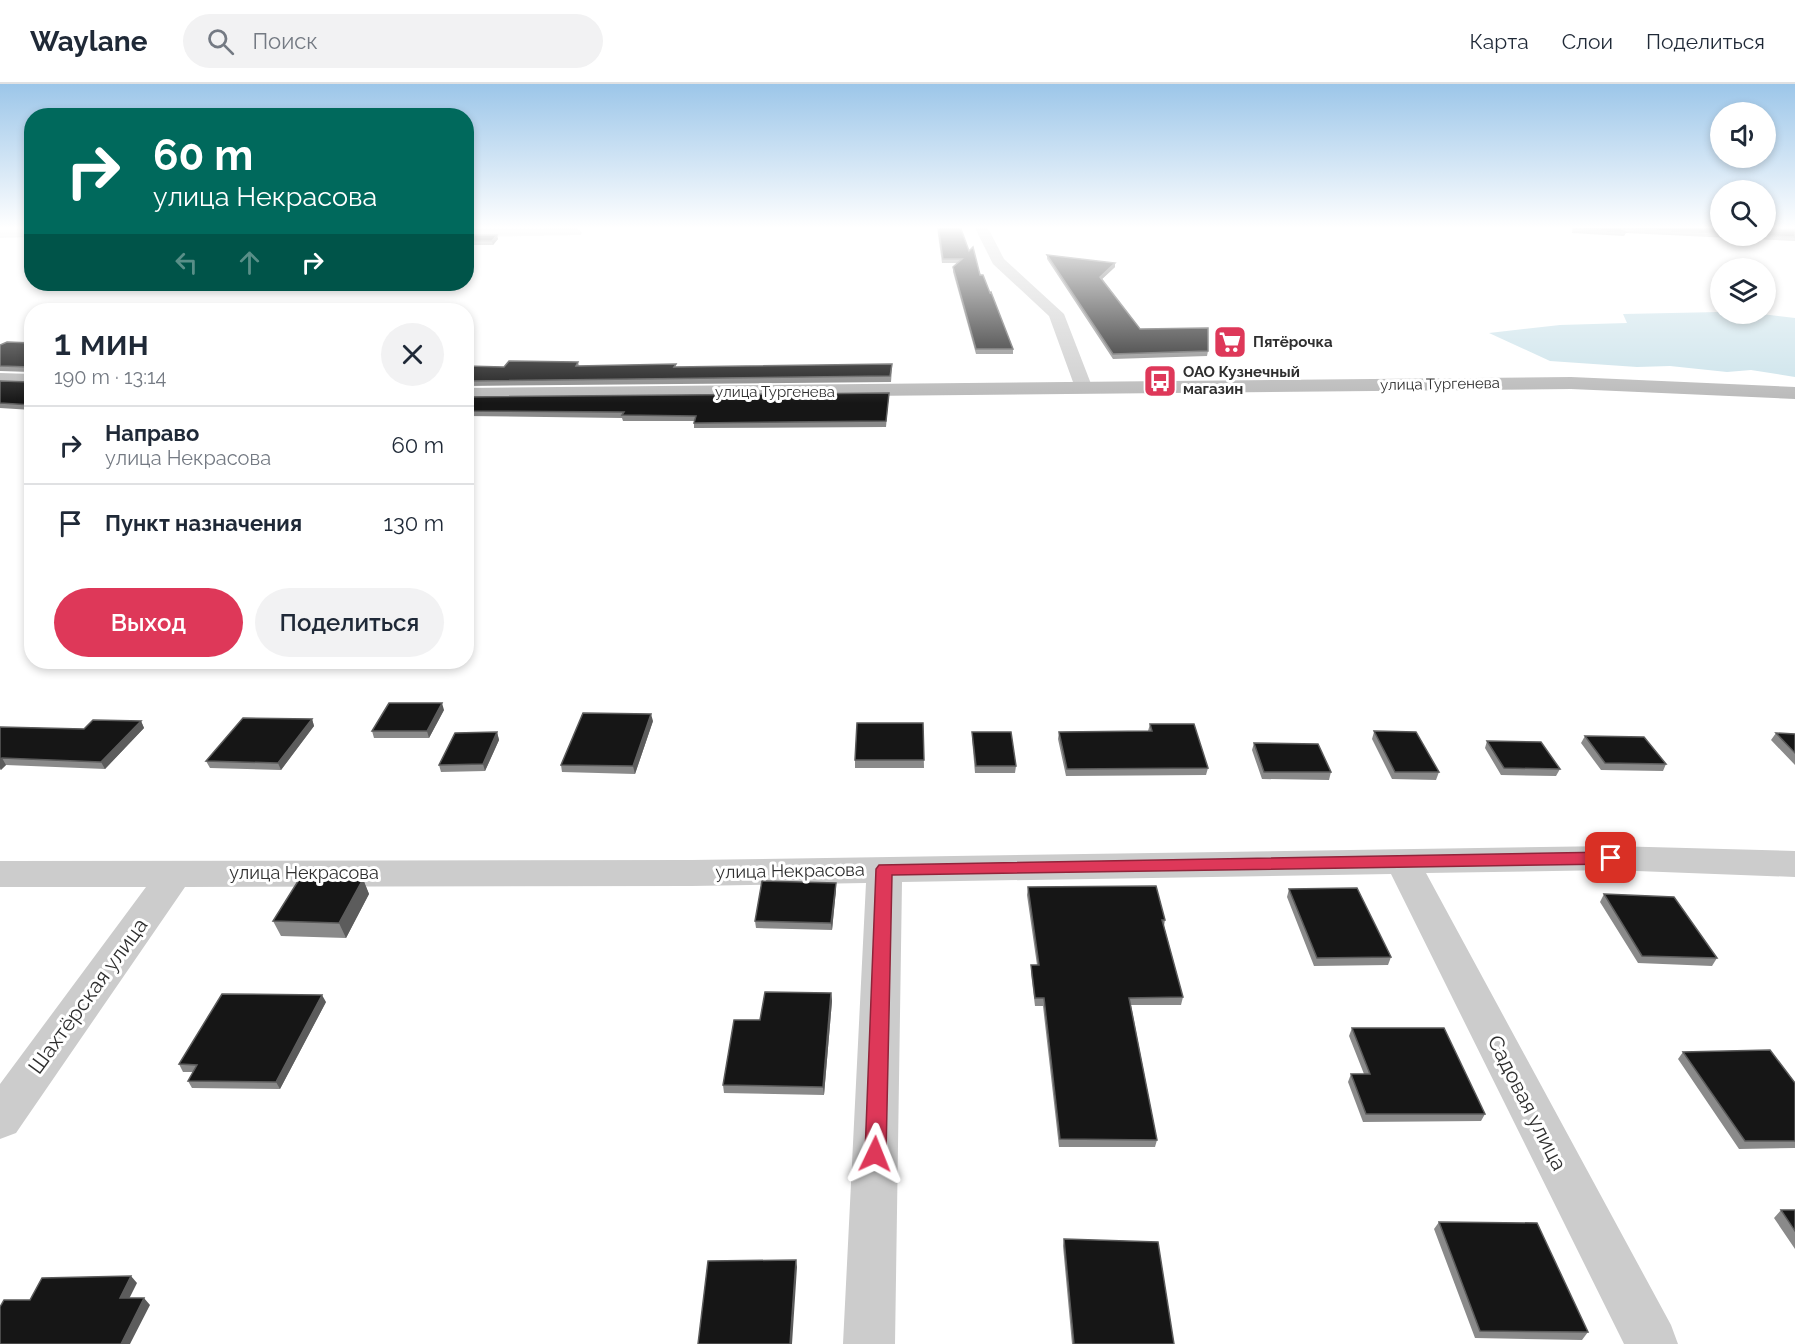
<!DOCTYPE html>
<html lang="ru">
<head>
<meta charset="utf-8">
<style>
	:root { --surface:#fff; --page:#f2f2f3; --text:#1f2937; --muted:#747a83; --line:#e0e1e3; --accent:#de3859 }
	body { margin:0; font-family:Raleway,sans-serif; background:var(--page); color:var(--text); height:100vh; display:flex; flex-direction:column; font-size:22px; white-space:nowrap }
	* { box-sizing:border-box; margin:0 }
	p { font-size:20px; color:var(--muted) }
	.icon { flex:none; width:33px; height:33px; fill:none; stroke:currentColor; stroke-width:2; stroke-linecap:round; stroke-linejoin:round }
	.map { position:relative; flex:1; overflow:hidden }
	.sheet { position:absolute; left:24px; top:219px; width:450px; height:366px; display:flex; flex-direction:column; background:var(--surface); border-radius:24px; box-shadow:0 3px 9px #0003 }
	.sheet>* { flex:none }
	.top-card { position:absolute; left:24px; top:24px; width:450px; height:183px; border-radius:24px; box-shadow:0 3px 9px #0003; background:#00695c; color:#fff; overflow:hidden }
	.fabs { position:absolute; left:1710px; top:18px; display:grid; gap:12px }
	.fabs a { display:grid; place-items:center; width:66px; height:66px; border-radius:50%; background:var(--surface); box-shadow:0 3px 9px #0003; font-size:30px }
	.pin { position:absolute; display:grid; place-items:center; width:51px; height:51px; color:#fff; margin:-26px; border-radius:12px; box-shadow:0 3px 9px #0006 }
	.me { position:absolute; width:66px; margin:-33px; rotate:2deg; stroke-linejoin:round; filter:drop-shadow(0 0 4px #0008) }
	.turn { display:flex; align-items:center; gap:21px; height:126px; padding:0 30px; font-size:27px }
	.turn .icon { width:78px; height:78px; stroke-width:2.5 }
	.turn b { display:block; font-size:42px; line-height:51px }
	.lanes { display:flex; align-items:center; height:57px; padding:0 30px; background:#0003; justify-content:center; gap:30px; direction:ltr }
	.lanes .off { opacity:.35 }
	.round { display:grid; place-items:center; flex:none; width:63px; height:63px; border-radius:32px; background:var(--page) }
	.summary { display:flex; align-items:center; justify-content:space-between; height:102px; padding:0 30px }
	h1 { font-size:36px; font-weight:600; line-height:45px }
	.button { display:flex; gap:12px; margin-top:auto; padding:12px 30px }
	.button a { flex:1; height:69px; border-radius:36px; background:var(--accent); color:#fff; font-size:24px; font-weight:600; line-height:69px; text-align:center }
	.button a+a { background:var(--page); color:var(--text) }
	ul { padding:0; list-style:none }
	li { display:flex; align-items:center; gap:18px; height:78px; padding:0 30px; border-top:2px solid var(--line) }
	li div { flex:1 }
	li b { display:block; font-size:22px }
	li em { font-style:normal }
	header { display:flex; align-items:center; gap:36px; box-sizing:border-box; height:84px; padding:0 30px; background:var(--surface); border-bottom:2px solid var(--line) }
	header strong { font-size:28px }
	nav { display:flex; gap:33px; margin-inline-start:auto; font-size:21px }
	.search { width:420px; height:54px; background:var(--page); display:flex; align-items:center; gap:15px; box-sizing:border-box; padding:0 21px; border-radius:33px; color:var(--muted); font-size:22px }
	.map>svg:first-child { display:block }
</style>
</head>
<body>
<header>
<strong>Waylane</strong>
<div class="search"><svg class="icon" aria-label="search" viewBox="0 0 24 24"><circle cx="10" cy="10" r="6"/><path d="M15 15l6 6"/></svg>Поиск</div>
<nav><a>Карта</a><a>Слои</a><a>Поделиться</a></nav>
</header>
<div class="map">
<svg width="1795" height="1260" viewBox="0 0 1795 1260">
	<rect width="100%" height="100%" fill="#fff"/>
	<path fill="#cae2ea" d="M1720 228 1762 230 1795 234V293L1751 286 1727 288 1670 282 1637 283 1550 277 1489 249 1560 241 1627 239 1623 230Z"/>
	<g fill="none" stroke-linecap="round" stroke-linejoin="round">
		<path fill="#ccc" fill-rule="evenodd" d="M974 142H987L1004 175 1064 230 1093 305 1091 309H1077L1049 232 993 180Z
			M1766 142H1795V148L1766 147Z
			M576 144 582 148 581 151 466 153V145Z
			M32 145V153L0 154V146Z
			M1611 762 1795 767V793L1611 786 1426 789 1671 1241 1678 1260H1624L1391 790 902 798 895 1260H843L866 799 692 802 185 803 16 1049 0 1055V1000L146 803H0V777L692 776Z"/>
		<path fill="#b9b9b9" fill-rule="evenodd" d="M0 289 32 290V302L0 301Z
			M1571 293 1795 303V315L1571 305 466 316V304Z"/>
	</g>
	<path fill="#8a8a8a" d="M466 142H508L466 143Z
		M927 142H960L969 167 990 209 1013 265V270H976L953 188V183L957 179H942L937 144H927Z
		M1573 142H1720V152H1766L1768 145 1795 146V157L1626 149 1624 152 1572 149Z
		M466 151H497L498 155 493 161H466Z
		M1047 171 1115 183 1102 195 1140 245 1208 267 1207 272 1113 275 1047 175Z
		M32 259V326L0 324V297L31 298V288L0 287V261Z
		M578 278 579 282 892 285 891 298 466 302V282L504 283Z
		M889 309 886 343 694 344V337H623L622 334 466 332V313Z
		M444 626 429 654H374L372 647Z
		M312 635 314 642 281 686 210 684 206 677Z
		M141 637 144 644 105 685 6 681 0 686V643L84 645Z
		M653 637 635 690 562 688 561 681Z
		M923 639 924 684H855V676Z
		M1150 640 1208 684 1206 691 1066 692 1058 655 1059 648 1148 647Z
		M497 648 499 656 485 687 441 688 439 681Z
		M972 648 1016 682 1015 689H975L972 655Z
		M1374 648 1439 688 1436 696 1392 695 1372 655Z
		M1776 649 1795 650V681L1771 656Z
		M1585 652 1666 680 1663 687 1601 686 1581 659Z
		M1487 657 1560 685 1556 692 1501 691 1485 664Z
		M1254 659 1331 688 1329 696 1262 695 1252 666Z
		M363 795 369 810 346 854 281 852 273 837Z
		M1028 803 1165 836 1164 842 1183 913 1181 921H1131L1157 1056 1155 1063H1059L1043 922H1035L1031 889V881H1037L1027 811Z
		M1289 805 1391 873 1388 881 1314 882 1287 813Z
		M836 806 832 846 756 844 755 837Z
		M1604 810 1717 874 1712 882 1638 879 1600 818Z
		M831 909 832 917 824 1011 724 1009 723 1001 760 936Z
		M326 918 280 1005 192 1004 188 997 193 988H183L179 980Z
		M1352 944 1485 1030 1481 1037 1363 1038 1348 998 1351 990H1364L1349 952Z
		M1683 968 1795 999V1064L1739 1065 1678 975Z
		M1781 1126H1795V1165L1774 1134Z
		M1439 1138 1588 1248 1582 1256 1475 1254 1434 1145Z
		M1064 1155 1174 1260H1072L1063 1162Z"/>
	<path fill="#5c5c5c" d="M497 151 498 155 493 161 492 157Z
		M1115 179V183L1100 197V193Z
		M442 619 444 626 429 654 427 647Z
		M651 630 653 637 635 690 633 682Z
		M312 635 314 642 281 686 278 679Z
		M141 637 144 644 105 685 101 678Z
		M497 648 499 656 485 687 483 680Z
		M2 674 6 681 1 686 0 684V675Z
		M363 795 369 810 346 854 339 839Z
		M836 799V806L832 846 831 839Z
		M831 909 832 917 824 1011 823 1003Z
		M322 911 326 918 280 1005 276 998Z
		M796 1176 797 1183 792 1260H790Z
		M131 1192 137 1199 126 1221 120 1214Z
		M144 1214 150 1221 130 1260H121Z"/>
	<path fill="#161616" stroke="#5c5c5c" stroke-width="1.5" d="M938 142H960L969 167 973 163 980 191H983L990 209 991 208 1013 265H976L953 183 962 175H943Z
		M1574 142H1720V149L1622 145 1626 148 1573 145Z
		M1766 143 1768 145 1795 146V153L1762 152H1766Z
		M466 151H497L492 157H466Z
		M1047 171 1115 179 1100 193 1140 245 1208 244V267L1113 270Z
		M7 258 32 259V321L0 319V297L31 298V283L0 282V261Z
		M509 277 578 278 576 282 676 280 674 283 892 280 890 292 466 297V282L504 283Z
		M889 309 886 337 694 339 696 332 622 331 624 328 466 327V313Z
		M389 619H442L427 647H372Z
		M583 629 651 630 633 682 561 681Z
		M243 634 312 635 278 679 206 677Z
		M93 636 141 637 101 678 2 674 0 675V643L84 645Z
		M857 639H923L924 676H855Z
		M1150 640H1194L1208 684 1067 685 1059 648 1152 647Z
		M1374 647 1416 648 1439 688H1395Z
		M497 648 483 680 439 681 455 649Z
		M972 648H1011L1016 682H976Z
		M1776 649 1795 650V669Z
		M1585 652 1644 653 1666 680 1605 679Z
		M1487 657 1541 658 1560 685 1504 684Z
		M1254 659 1318 660 1331 688H1264Z
		M300 794 363 795 339 839 273 837Z
		M762 797 836 799 831 839 755 837Z
		M1156 802 1165 836H1162L1183 913 1129 914 1157 1056 1060 1055 1044 914H1035L1031 881H1039L1028 803Z
		M1357 804 1391 873 1317 874 1289 805Z
		M1604 810 1674 813 1717 874 1642 872Z
		M765 908 831 909 823 1003 723 1001 734 936H760Z
		M222 910 322 911 276 998 188 997 197 981 179 980Z
		M1352 944H1444L1485 1030H1366L1351 990H1370Z
		M1770 966 1795 999V1057H1745L1683 968Z
		M1781 1126H1795V1147Z
		M1439 1138 1537 1139 1588 1248 1480 1247Z
		M1064 1155 1158 1158 1174 1260H1074Z
		M796 1176 790 1260H698L708 1177Z
		M131 1192 120 1214H144L121 1260H0V1223L4 1216H30L42 1194Z"/>
	<linearGradient id="sky" x2="0" y2="1"><stop stop-color="#9cc6e9"/><stop offset="0.45" stop-color="#fff"/><stop offset="1" stop-color="#fff" stop-opacity="0"/></linearGradient>
	<rect width="1795" height="319" fill="url(#sky)"/>
	<path fill="#de3859" stroke="#90243a" stroke-width="1.5" d="M1611 768 1617 770 1619 774 1617 778 1611 780 892 791 886 1070 883 1077 875 1080 868 1077 865 1070 876 785 879 781Z"/>
	<defs>
		<g id="supermarket-square" transform="scale(1.725)"><rect x="-9" y="-9" width="18" height="18" rx="4" fill="#de3859" stroke="#fff"/><path d="M-6-5.5h2.5l.6 2H6L4.5 2H-2.5L-4.4-4H-6ZM-1.5 3.2a1.3 1.3 0 1 0 .1 0ZM3 3.2a1.3 1.3 0 1 0 .1 0Z" fill="#fff"/></g>
		<g id="bus-square" transform="scale(1.725)"><rect x="-9" y="-9" width="18" height="18" rx="4" fill="#de3859" stroke="#fff"/><path d="M-5-6H5V4H4V6H2V4H-2V6H-4V4H-5ZM-3.5-4V0h7V-4ZM-3.5 1.2v1.5H-2V1.2ZM2 1.2v1.5H3.5V1.2Z" fill="#fff"/></g>
	</defs>
	<g fill-rule="evenodd">
		<use href="#supermarket-square" x="1230" y="258"/>
		<use href="#bus-square" x="1160" y="297"/>
	</g>
	<g text-anchor="middle" stroke-width="6" stroke-linejoin="round" paint-order="stroke">
		<g font-size="15" font-weight="bold" fill="#2f2f2f" stroke="#fff" text-anchor="start">
			<text x="1253" y="263">Пятёрочка</text>
			<text x="1183" y="293">ОАО Кузнечный<tspan x="1183" dy="17">магазин</tspan></text>
		</g>
		<g font-size="15" fill="#2f2f2f" stroke="#fff">
			<text transform="translate(1440 300) rotate(-1)" y="5">улица Тургенева</text>
			<text x="775" y="313">улица Тургенева</text>
		</g>
		<g font-size="18" fill="#2f2f2f" stroke="#fff">
			<text transform="translate(790 787) rotate(-1)" y="6">улица Некрасова</text>
			<text x="304" y="795">улица Некрасова</text>
		</g>
		<g font-size="21" fill="#2f2f2f" stroke="#fff">
			<text transform="translate(88 912) rotate(-54)" y="7">Шахтёрская улица</text>
			<text transform="translate(1527 1019) rotate(63)" y="7">Садовая улица</text>
		</g>
	</g>
</svg>
<div class="fabs">
<a><svg class="icon" aria-label="sound" viewBox="0 0 24 24"><path d="M4 9h4l5-4v14l-5-4H4zM17 9q2 3 0 6"/></svg></a>
<a><svg class="icon" aria-label="search" viewBox="0 0 24 24"><circle cx="10" cy="10" r="6"/><path d="M15 15l6 6"/></svg></a>
<a><svg class="icon" aria-label="layers" viewBox="0 0 24 24"><path d="M12 4l9 5-9 5-9-5zM3 14l9 5 9-5"/></svg></a>
</div>
<div class="pin" style="left:1611px;top:774px;background:#d93025"><svg class="icon" aria-label="arrive" viewBox="0 0 24 24"><path d="M6 21V4h12l-3 4 3 4H6"/></svg></div>
<svg class="me" style="left:875px;top:1070px" viewBox="-20 -20 40 40"><path d="M0-17L14 15 0 8-14 15z" fill="#de3859" stroke="#fff" stroke-width="4"/></svg>
<div class="top-card">
<div class="turn"><svg class="icon" aria-label="right" viewBox="0 0 24 24"><path d="M7 20v-9h11M14 6l5 5-5 5"/></svg><div><b>60 m</b>улица Некрасова</div></div>
<div class="lanes"><svg class="icon off" aria-label="left" viewBox="0 0 24 24"><path d="M17 20v-9H6M10 6l-5 5 5 5"/></svg><svg class="icon off" aria-label="ahead" viewBox="0 0 24 24"><path d="M12 20V5M6 11l6-6 6 6"/></svg><svg class="icon" aria-label="right" viewBox="0 0 24 24"><path d="M7 20v-9h11M14 6l5 5-5 5"/></svg></div>
</div>
<section class="sheet">
<div class="summary"><div><h1>1 мин</h1><p>190 m · 13:14</p></div><a class="round"><svg class="icon" aria-label="close" viewBox="0 0 24 24"><path d="M6 6l12 12M18 6L6 18"/></svg></a></div>
<ul>
<li><svg class="icon" aria-label="right" viewBox="0 0 24 24"><path d="M7 20v-9h11M14 6l5 5-5 5"/></svg><div><b>Направо</b><p>улица Некрасова</p></div><em>60 m</em></li>
<li><svg class="icon" aria-label="arrive" viewBox="0 0 24 24"><path d="M6 21V4h12l-3 4 3 4H6"/></svg><div><b>Пункт назначения</b></div><em>130 m</em></li>
</ul>
<div class="button"><a>Выход</a><a>Поделиться</a></div>
</section>
</div>
</body>
</html>
